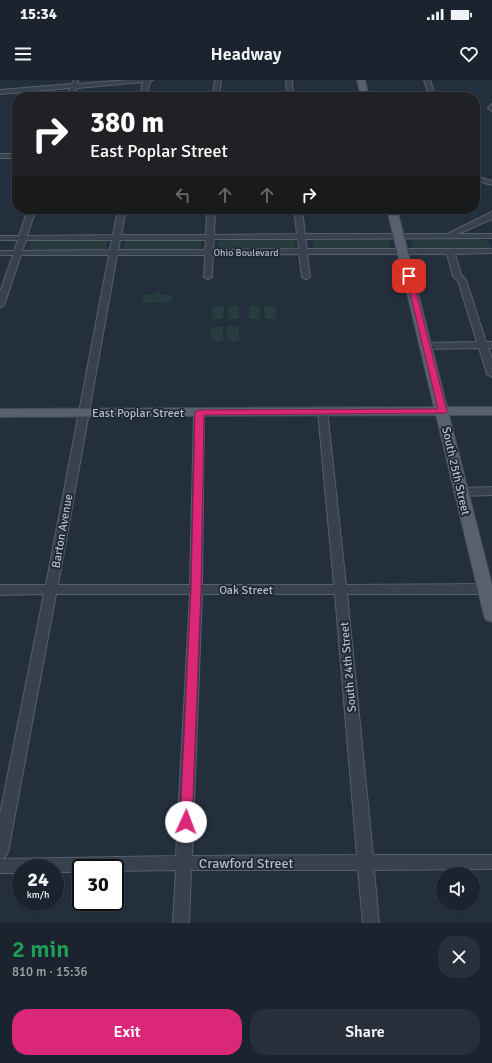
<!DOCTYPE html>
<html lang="en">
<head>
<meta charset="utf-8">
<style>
	:root { --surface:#1b232e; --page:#282f3a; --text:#f1f3f6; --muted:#a0a4aa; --line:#39404a; --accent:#db2777 }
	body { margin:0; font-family:Signika,sans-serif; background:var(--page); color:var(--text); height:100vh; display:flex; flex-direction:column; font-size:15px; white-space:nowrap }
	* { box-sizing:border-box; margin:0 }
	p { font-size:13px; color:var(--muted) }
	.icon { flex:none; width:22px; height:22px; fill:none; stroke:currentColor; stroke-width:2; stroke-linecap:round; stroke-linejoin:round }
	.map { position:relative; height:843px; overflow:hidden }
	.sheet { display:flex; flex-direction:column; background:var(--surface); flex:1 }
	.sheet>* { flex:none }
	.banner { position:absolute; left:12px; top:12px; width:468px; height:122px; border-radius:16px; box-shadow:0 1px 3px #0004,0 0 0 1px var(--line); background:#202124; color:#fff; overflow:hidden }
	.fabs { position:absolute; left:436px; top:787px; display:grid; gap:8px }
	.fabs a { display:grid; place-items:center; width:44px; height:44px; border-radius:50%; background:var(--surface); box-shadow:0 1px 3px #0004,0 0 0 1px var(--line); font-size:20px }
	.speed { position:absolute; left:12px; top:779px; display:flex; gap:8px; font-size:20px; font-weight:700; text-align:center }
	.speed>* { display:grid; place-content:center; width:52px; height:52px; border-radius:50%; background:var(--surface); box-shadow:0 1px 3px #0004,0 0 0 1px var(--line); line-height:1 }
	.speed small { font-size:10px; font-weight:400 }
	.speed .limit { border:2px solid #111; border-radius:6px; background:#fff; color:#111 }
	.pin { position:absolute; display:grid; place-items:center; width:34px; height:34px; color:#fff; margin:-17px; border-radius:8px; box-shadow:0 2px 6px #0006 }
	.me { position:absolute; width:44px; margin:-22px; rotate:2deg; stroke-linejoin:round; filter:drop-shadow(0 0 3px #0008) }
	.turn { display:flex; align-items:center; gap:14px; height:84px; padding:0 12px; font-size:18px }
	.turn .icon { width:52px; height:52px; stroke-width:2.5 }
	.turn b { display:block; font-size:28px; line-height:34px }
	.lanes { display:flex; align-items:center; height:38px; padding:0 12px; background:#0003; justify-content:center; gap:20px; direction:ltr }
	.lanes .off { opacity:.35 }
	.round { display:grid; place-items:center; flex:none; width:42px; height:42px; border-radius:16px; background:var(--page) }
	.overview { display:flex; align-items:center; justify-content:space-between; height:68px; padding:0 12px }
	h1 { font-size:24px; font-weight:600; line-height:30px; color:#1e9e55 }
	.cta { display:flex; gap:8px; margin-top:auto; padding:8px 12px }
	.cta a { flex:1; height:46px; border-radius:16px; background:var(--accent); color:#fff; font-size:16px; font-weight:600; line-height:46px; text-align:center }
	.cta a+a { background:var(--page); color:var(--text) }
	.status { display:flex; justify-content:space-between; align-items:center; height:28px; padding:0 20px; background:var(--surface); direction:ltr }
	.status svg { height:11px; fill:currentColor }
	header { display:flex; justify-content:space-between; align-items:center; height:52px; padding:0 12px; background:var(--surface); font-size:18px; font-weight:600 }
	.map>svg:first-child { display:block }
</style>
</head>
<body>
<div class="status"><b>15:34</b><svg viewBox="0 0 49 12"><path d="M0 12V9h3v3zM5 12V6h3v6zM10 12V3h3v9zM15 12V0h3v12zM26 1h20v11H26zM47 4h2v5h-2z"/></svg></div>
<header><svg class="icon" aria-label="menu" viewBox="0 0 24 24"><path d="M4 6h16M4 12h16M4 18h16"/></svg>Headway<svg class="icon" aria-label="heart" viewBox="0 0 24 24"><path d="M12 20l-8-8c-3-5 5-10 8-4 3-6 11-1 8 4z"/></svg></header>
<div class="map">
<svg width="492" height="843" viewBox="0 0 492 843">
	<rect width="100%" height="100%" fill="#242f3e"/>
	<path fill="#263c3f" d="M197 159 201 162V168L195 170 127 171 124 169 125 162 129 160Z
		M223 159H291L295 161 296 167 291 170H222L219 168V161Z
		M317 159H385L389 161 391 167 386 170 315 169 313 164V161Z
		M415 159H483L487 161 491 167 486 170 415 169 411 161Z
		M36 160H104L107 162 106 168 100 171H32L29 169 31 162Z
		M154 212H160V215H172V222L142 223 143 215H154Z
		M212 226H224L223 239H212Z
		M228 226H239V239H227Z
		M249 226H260L261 239H249Z
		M264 226H276V239H265Z
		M227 246H239V261H227Z
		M211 247H223V261H211Z"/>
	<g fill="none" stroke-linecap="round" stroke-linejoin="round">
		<g stroke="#565f6c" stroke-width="2">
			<path id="minor" d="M74 0H78V4L128 0H153L150 2 146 17H140L143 2 77 8 73 17H67L70 8 0 14V10L72 4Z
				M215 0H221L219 17H213Z
				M286 0H292L293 17H287Z
				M424 0H430L436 17H430Z
				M492 24V31L488 28Z
				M0 74H17V78H0Z
				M475 96 492 101V105L475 100Z
				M28 129H36L27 156 113 155 118 129H126L121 155H206L207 129H215L214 155 297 154 294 129H302L305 154H447L486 135 492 131V139L458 154H492V158L305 159 307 169H492V173L455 174 461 195 466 200 486 262H492V268H488L492 279V297L487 294 479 268 426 269 421 266 426 263 477 262 458 201 453 196 447 174H307L310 197 306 199 302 197 299 174 213 175 212 197 208 199 204 197 205 175H117L58 505H190L194 332 199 329 204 332 202 505H334L318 332 319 330H327L346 505 492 504V514H347L373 775H492V789L374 790 379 843H363L358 790H191L189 843H173L176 790 115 791V788H81V792H55V788H21V793H0V734L44 514 0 515V505H46L109 175H21L4 225 0 228V212L13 175H0V171H14L18 160H0V156H19ZM214 159H298L299 169 213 170ZM26 160H112L110 170 22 171ZM120 160H206L205 170H118ZM56 514H190L176 776 1 779 5 777 8 772ZM202 514H335L357 775 192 776Z
				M492 407V415L461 416 457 415 456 412 457 409 461 408Z"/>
		</g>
		<g stroke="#414a57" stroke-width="2">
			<path id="major" d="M357 0H365L369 17H361Z
				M387 129H397L447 327H492V335H449L492 505V542L486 540 484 536 436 335 0 337V329L434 327Z"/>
		</g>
		<use href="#minor" fill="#38414e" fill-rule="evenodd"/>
		<use href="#major" fill="#56606e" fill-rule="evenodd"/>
	</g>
	<path fill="#db2777" stroke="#8e194d" d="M409 194 412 196 447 332 445 333 204 335 201 509 192 742 190 745 186 747 182 745 180 742 191 509 195 332 200 330 438 329 406 196Z"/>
	<g text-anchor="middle" stroke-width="3.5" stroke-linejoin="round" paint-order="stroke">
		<g font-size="10" fill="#b4bcc9" stroke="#1d2633">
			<text x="246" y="176">Ohio Boulevard</text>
		</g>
		<g font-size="12" fill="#b4bcc9" stroke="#1d2633">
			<text x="138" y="337">East Poplar Street</text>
			<text transform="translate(456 391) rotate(77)" y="4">South 25th Street</text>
			<text transform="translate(62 451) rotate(-80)" y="4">Barton Avenue</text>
			<text x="246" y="514">Oak Street</text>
			<text transform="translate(348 587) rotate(-95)" y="4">South 24th Street</text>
		</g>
		<g font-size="14" fill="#b4bcc9" stroke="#1d2633">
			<text x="246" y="788">Crawford Street</text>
		</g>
	</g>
</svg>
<div class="fabs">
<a><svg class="icon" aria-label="sound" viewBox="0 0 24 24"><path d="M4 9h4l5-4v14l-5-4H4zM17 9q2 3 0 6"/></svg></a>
</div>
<div class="speed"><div>24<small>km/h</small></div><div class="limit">30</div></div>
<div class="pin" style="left:409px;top:196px;background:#d93025"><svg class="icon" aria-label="arrive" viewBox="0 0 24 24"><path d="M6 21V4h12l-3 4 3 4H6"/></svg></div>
<svg class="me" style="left:186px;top:742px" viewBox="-20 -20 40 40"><circle r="19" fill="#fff"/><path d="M0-13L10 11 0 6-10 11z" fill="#db2777"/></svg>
<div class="banner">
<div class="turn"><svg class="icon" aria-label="right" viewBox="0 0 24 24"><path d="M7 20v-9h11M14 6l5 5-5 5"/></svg><div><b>380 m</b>East Poplar Street</div></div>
<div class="lanes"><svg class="icon off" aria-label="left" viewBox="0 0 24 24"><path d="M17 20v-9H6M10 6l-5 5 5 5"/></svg><svg class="icon off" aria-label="ahead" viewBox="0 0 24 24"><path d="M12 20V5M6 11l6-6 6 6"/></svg><svg class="icon off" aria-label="ahead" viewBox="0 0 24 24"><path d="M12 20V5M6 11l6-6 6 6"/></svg><svg class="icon" aria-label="right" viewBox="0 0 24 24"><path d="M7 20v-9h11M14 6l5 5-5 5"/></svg></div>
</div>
</div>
<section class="sheet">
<div class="overview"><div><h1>2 min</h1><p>810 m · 15:36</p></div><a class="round"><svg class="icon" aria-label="close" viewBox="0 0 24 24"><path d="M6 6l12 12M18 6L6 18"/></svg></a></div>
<div class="cta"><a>Exit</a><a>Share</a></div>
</section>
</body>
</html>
